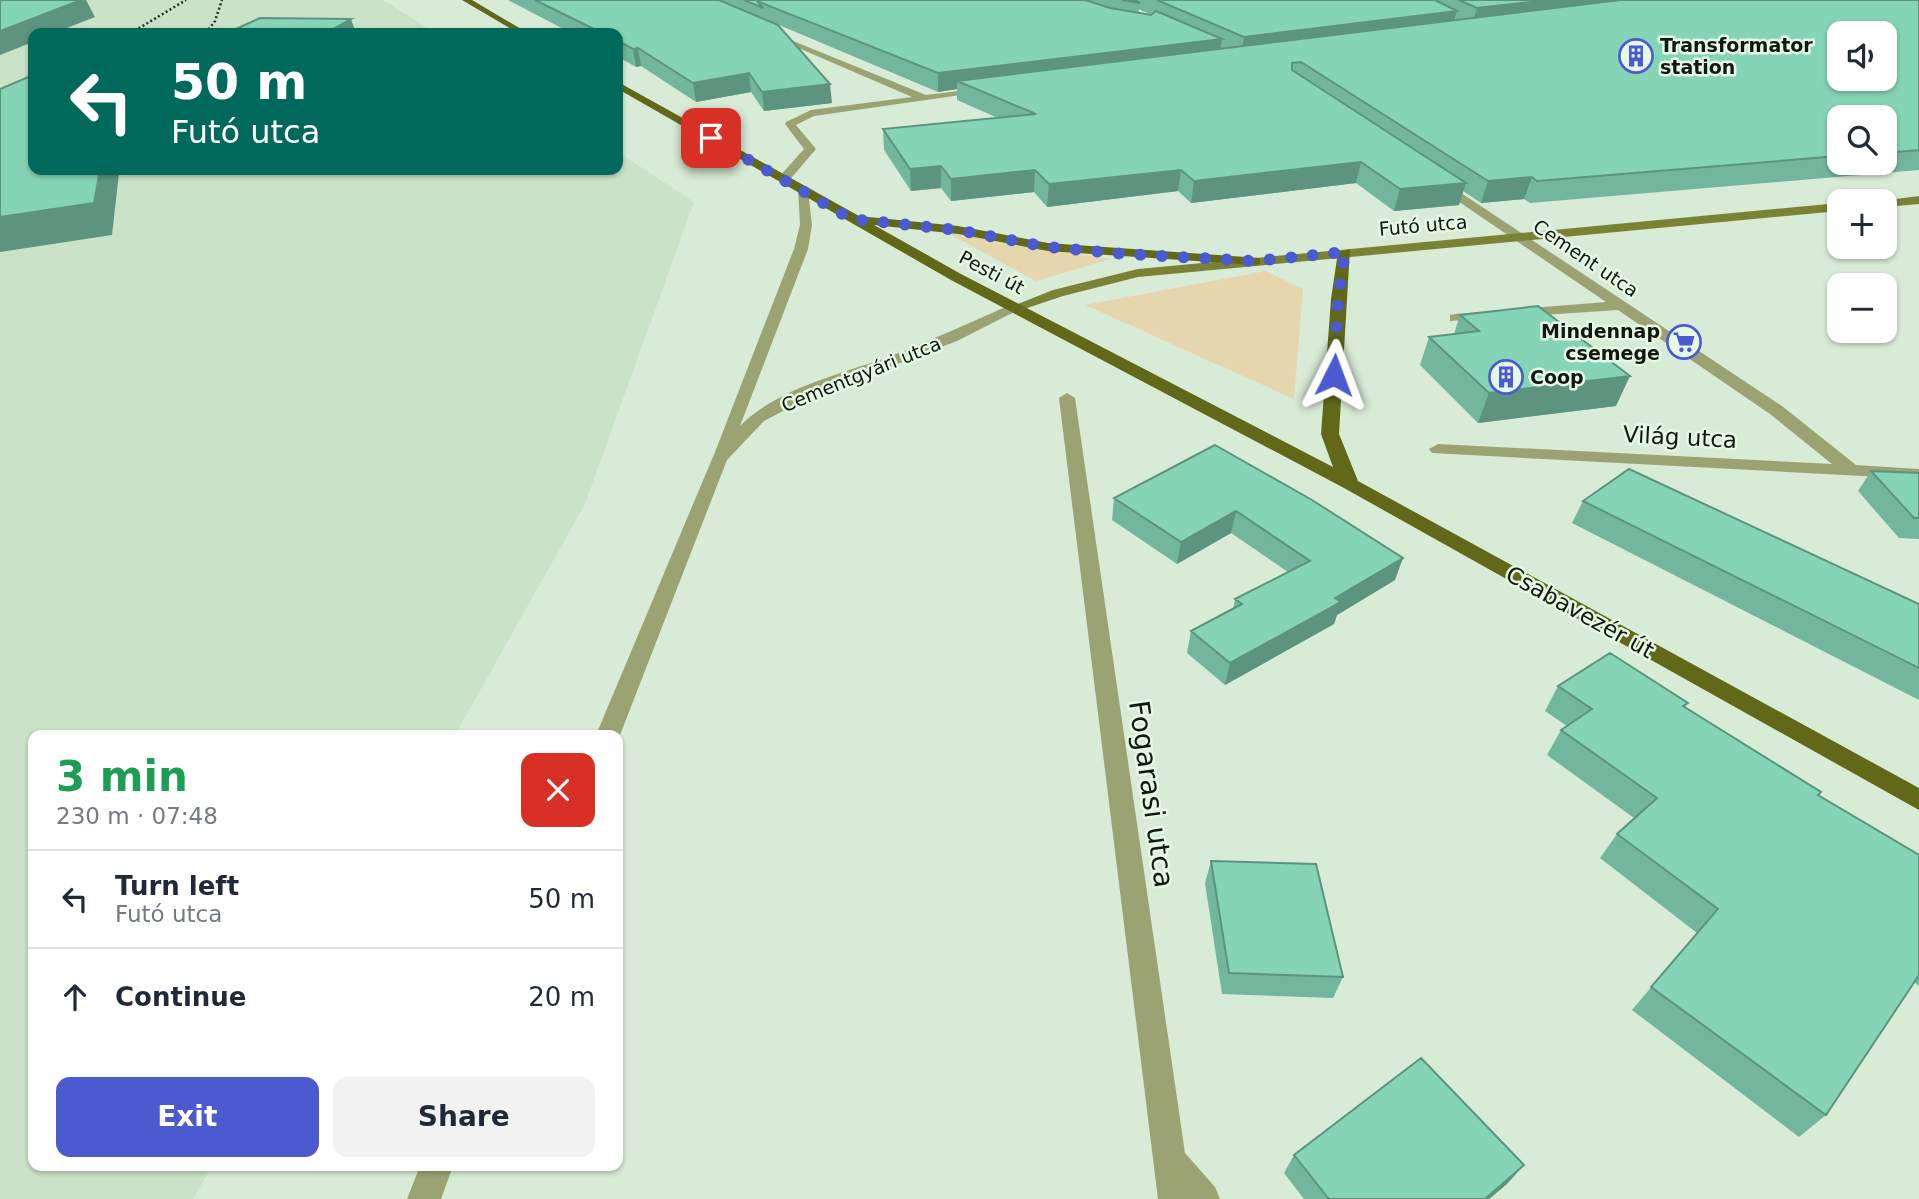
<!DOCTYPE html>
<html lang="en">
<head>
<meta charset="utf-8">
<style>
	:root { --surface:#fff; --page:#f2f2f3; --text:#1f2937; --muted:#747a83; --line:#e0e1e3; --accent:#4c5acf }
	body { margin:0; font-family:"DejaVu Sans",sans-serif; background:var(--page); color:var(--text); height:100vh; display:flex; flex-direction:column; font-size:26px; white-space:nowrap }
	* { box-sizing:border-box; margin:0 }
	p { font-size:23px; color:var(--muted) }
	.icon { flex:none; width:38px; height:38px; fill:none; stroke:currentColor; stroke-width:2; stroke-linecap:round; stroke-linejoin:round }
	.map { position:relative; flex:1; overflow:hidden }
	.sheet { position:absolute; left:28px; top:730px; width:595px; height:441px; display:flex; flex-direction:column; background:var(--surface); border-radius:14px; box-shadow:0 2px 5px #0004 }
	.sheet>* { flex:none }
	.top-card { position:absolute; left:28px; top:28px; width:595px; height:147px; border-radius:14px; box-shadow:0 2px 5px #0004; background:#00695c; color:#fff; overflow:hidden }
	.controls { position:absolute; left:1827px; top:21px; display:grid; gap:14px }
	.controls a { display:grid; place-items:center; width:70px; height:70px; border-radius:14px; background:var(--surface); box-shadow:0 2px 5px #0004; font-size:35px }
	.pin { position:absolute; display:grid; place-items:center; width:60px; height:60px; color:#fff; margin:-30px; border-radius:14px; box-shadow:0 4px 10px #0006 }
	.me { position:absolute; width:77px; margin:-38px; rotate:3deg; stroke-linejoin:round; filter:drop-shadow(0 0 5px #0008) }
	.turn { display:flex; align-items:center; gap:24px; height:147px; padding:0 28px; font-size:32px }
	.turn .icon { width:91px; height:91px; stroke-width:2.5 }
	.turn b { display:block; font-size:49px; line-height:60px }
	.round { display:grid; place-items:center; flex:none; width:74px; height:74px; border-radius:14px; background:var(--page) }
	.overview { display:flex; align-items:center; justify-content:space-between; height:119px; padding:0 28px }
	h1 { font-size:42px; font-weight:700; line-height:52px; color:#1e9e55 }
	.action { display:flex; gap:14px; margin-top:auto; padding:14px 28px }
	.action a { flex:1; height:80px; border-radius:14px; background:var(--accent); color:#fff; font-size:28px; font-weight:700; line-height:80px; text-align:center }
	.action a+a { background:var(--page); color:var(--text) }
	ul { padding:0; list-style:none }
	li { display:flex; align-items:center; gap:21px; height:98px; padding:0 28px; border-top:2px solid var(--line) }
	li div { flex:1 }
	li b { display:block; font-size:26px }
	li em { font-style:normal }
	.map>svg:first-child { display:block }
</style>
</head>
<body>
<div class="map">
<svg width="1919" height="1199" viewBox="0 0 1919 1199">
	<rect width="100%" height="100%" fill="#d8ebd6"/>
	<path fill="#cae2c7" d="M0 0H383L435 33H33V170H618V152L694 202 585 504 455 735H33V1166H212L193 1199H0Z"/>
	<path fill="#e6d6ad" d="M948 233 1111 259 1036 281Z
		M1266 271 1303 289 1294 399 1085 305Z"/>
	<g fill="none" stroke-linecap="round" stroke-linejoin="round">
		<path fill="#9ba373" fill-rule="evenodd" d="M766 30 926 95 984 88 989 91 814 116 796 125 816 149 787 183H779V177L804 149 785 124 786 122 811 110 912 97 766 34Z
			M1437 177 1782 406 1856 465 1919 469V479L1432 453 1429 449 1438 444 1832 464 1770 414 1618 310 1450 321V315L1455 314 1606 302 1433 184 1431 181Z
			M798 188 808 191 812 225 808 249 740 426C777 388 842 374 891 356 931 340 970 323 1010 305L1015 304 1022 308 957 341 802 401 764 421 727 460 620 735 618 739V735H596L715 452 794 249 800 225Z
			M1067 393 1075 398 1185 1153 1215 1187 1220 1199H1158L1059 398Z
			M420 1166H453L441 1199H407Z"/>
		<path fill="#798235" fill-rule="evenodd" d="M1919 196V204L1885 207V201H1880Z
			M1839 203V211L1138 277 1063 296 1015 312 1008 308 1053 290 1138 269Z"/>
		<path fill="#616919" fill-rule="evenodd" d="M462 0H472L528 33H518Z
			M618 82 859 216 958 226 1048 243 1260 258V264L1255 265 1048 251 958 234 874 225 961 274 1333 467 1321 434 1331 299 1338 252 1350 249 1339 434 1358 481 1919 788V810L1344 488 951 280 618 89Z"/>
		<path stroke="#262e25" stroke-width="2.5" stroke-dasharray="2 2.5" stroke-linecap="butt" d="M131 33 186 0
			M206 33 215 21 222 0"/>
	</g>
	<path fill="#72b69d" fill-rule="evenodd" d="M508 0H1919V170L1530 203 1524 199 1481 203 1463 191 1459 205 1394 211 1356 183 1191 203 1178 191 1047 207 1034 192 951 201 941 188 911 191 884 150 883 129 998 118 957 100V89L938 92 779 25 832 103 764 111 751 92 696 102 641 66 636 67 618 57V33H571ZM1139 9 1142 11 1151 14 1139 12ZM1839 117H1885V163H1839Z
		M1460 315 1616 406 1478 423 1420 365 1429 337 1454 334Z
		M1215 445 1395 580 1337 615 1334 624 1225 685 1187 653 1191 631 1233 609 1235 599 1288 572 1231 533 1177 564 1112 520 1114 498Z
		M1871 471 1919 473V539L1899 538 1858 491Z
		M1583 501 1919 604V700L1572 523Z
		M1558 686 1688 703 1685 707 1818 795 1919 855V986L1914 982 1826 1115 1799 1137 1632 1010 1697 933 1600 858 1617 834 1634 818 1547 755 1561 730 1567 726 1545 711Z
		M1211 861 1343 977 1333 998 1222 994 1205 883Z
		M1294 1155 1507 1184 1489 1199H1304L1284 1173Z"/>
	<path fill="#5d947f" d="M81 0H86L95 17 54 33H33V42L0 55V31Z
		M1549 0H1678L1472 25 1477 8Z
		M1457 11 1452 27 1241 54 1244 37Z
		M351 19 356 33H326Z
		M1222 39 1219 57 957 81V89L938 92V73Z
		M638 48 641 66 636 67 633 49Z
		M749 73 751 92 696 102 693 83Z
		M830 84 832 103 764 111 762 92Z
		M1361 162 1356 183 1191 203 1194 181Z
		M941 166V188L911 191 910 169Z
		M100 170H126L119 173 112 235 0 252V217Z
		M1035 170 1034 192 951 201V179Z
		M1181 170 1178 191 1047 207 1049 184Z
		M1532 177 1524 199 1481 203 1488 181Z
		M1466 183 1459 205 1394 211 1400 189Z
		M1630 376 1616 406 1478 423 1489 393Z
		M1236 511 1231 533 1177 564 1181 542Z
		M1403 558 1395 580 1337 615 1334 624 1225 685 1230 663 1335 598Z
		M1524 1165 1507 1184 1489 1199H1485Z"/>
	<path fill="#85d4b6" stroke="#5d947f" stroke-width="2" fill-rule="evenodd" d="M0 0H81L0 31Z
		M535 0H719L778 25 830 84 762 92 749 73 693 83 638 48 633 49 618 41V33H602Z
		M744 0H1085L1110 8 1151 15 1156 11 1222 39 938 73 757 1 763 8Z
		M1122 0H1135L1140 3Z
		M1157 0H1435L1457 11 1244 37Z
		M1459 0H1549L1477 8Z
		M1620 0H1919V150L1885 153V117H1839V156L1537 181 1532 177 1488 181 1301 62 1292 63V70L1466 183 1400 189 1361 162 1194 181 1181 170 1049 184 1035 170 951 179 941 166 910 169 883 129 1036 114 957 81ZM1839 33H1885V79H1839Z
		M260 18 351 19 326 33H227Z
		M33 75V170H100L94 203 0 217V89Z
		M1538 306 1630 376 1489 393 1429 337 1479 331 1460 315Z
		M1215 445 1312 500 1403 558 1335 598 1341 602 1230 663 1191 631 1242 604 1235 599 1310 561 1236 511 1181 542 1114 498Z
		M1629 469 1919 604V668L1583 501Z
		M1871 471 1919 473V518H1914Z
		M1610 653 1688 703 1683 706 1821 792 1818 795 1919 855V975L1826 1115 1651 987 1718 909 1617 834 1657 798 1561 730 1592 709 1558 686Z
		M1211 861 1316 864 1343 977 1229 973Z
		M1421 1058 1524 1165 1485 1199H1329L1294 1155Z"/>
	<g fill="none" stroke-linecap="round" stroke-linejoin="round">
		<path stroke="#4c5acf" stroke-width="12" stroke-dasharray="0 21.6" d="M711 138 851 219 958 230 1048 247 1124 254 1255 261 1345 252 1338 299 1334 375"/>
	</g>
	<defs>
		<g id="building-ring" transform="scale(1.75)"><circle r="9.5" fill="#e5f8e3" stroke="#4c5acf" stroke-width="1.5"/><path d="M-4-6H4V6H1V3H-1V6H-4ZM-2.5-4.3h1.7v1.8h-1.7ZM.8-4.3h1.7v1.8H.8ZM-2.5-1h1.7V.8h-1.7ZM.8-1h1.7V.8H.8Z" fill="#4c5acf"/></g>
		<g id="supermarket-ring" transform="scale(1.75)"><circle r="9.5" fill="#e5f8e3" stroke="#4c5acf" stroke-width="1.5"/><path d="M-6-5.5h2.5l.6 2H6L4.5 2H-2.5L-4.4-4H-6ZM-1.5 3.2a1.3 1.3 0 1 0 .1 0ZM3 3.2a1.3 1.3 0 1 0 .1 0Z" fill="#4c5acf"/></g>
	</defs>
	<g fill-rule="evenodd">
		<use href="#building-ring" x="1636" y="56"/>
		<use href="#supermarket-ring" x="1684" y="342"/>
		<use href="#building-ring" x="1506" y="377"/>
	</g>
	<g text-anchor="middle" stroke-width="5" stroke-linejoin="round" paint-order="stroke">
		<g font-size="19" font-weight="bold" fill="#121811" stroke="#e5f8e3" text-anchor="start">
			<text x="1660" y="52">Transformator<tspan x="1660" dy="22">station</tspan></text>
			<text x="1660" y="338" text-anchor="end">Mindennap<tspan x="1660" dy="22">csemege</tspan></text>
			<text x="1530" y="384">Coop</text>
		</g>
		<g font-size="19" fill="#121811" stroke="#e5f8e3">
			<text transform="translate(1423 225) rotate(-5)" y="7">Futó utca</text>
			<text transform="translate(1586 258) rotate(34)" y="7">Cement utca</text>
			<text transform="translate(992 272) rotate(28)" y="7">Pesti út</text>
			<text transform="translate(861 374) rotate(-22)" y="7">Cementgyári utca</text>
		</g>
		<g font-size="23" fill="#121811" stroke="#e5f8e3">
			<text transform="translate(1680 437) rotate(3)" y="8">Világ utca</text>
			<text transform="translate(1580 612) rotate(29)" y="8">Csabavezér út</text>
		</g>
		<g font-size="28" fill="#121811" stroke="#e5f8e3">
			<text transform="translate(1152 794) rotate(82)" y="10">Fogarasi utca</text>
		</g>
	</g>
</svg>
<div class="controls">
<a><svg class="icon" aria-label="sound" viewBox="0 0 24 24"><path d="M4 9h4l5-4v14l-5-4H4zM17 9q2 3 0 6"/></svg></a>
<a><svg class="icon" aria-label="search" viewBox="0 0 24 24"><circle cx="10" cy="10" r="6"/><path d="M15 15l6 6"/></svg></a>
<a>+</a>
<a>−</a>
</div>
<div class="pin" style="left:711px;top:138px;background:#d93025"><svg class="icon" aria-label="arrive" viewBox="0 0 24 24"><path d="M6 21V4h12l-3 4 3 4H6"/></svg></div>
<svg class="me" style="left:1334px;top:375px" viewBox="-20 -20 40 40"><path d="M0-17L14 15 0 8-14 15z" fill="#4c5acf" stroke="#fff" stroke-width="4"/></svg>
<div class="top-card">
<div class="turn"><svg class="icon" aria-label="left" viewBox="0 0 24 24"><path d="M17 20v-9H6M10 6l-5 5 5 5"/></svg><div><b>50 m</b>Futó utca</div></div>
</div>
<section class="sheet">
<div class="overview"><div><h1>3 min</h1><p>230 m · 07:48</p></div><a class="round" style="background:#d93025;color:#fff"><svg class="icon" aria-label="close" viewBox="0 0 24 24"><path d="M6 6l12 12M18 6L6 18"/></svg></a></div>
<ul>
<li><svg class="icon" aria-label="left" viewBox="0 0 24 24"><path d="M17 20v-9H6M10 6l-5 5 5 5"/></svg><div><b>Turn left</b><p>Futó utca</p></div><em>50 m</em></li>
<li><svg class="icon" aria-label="ahead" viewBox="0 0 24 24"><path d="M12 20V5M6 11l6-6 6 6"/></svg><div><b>Continue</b></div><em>20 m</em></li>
</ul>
<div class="action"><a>Exit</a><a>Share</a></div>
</section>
</div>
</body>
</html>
